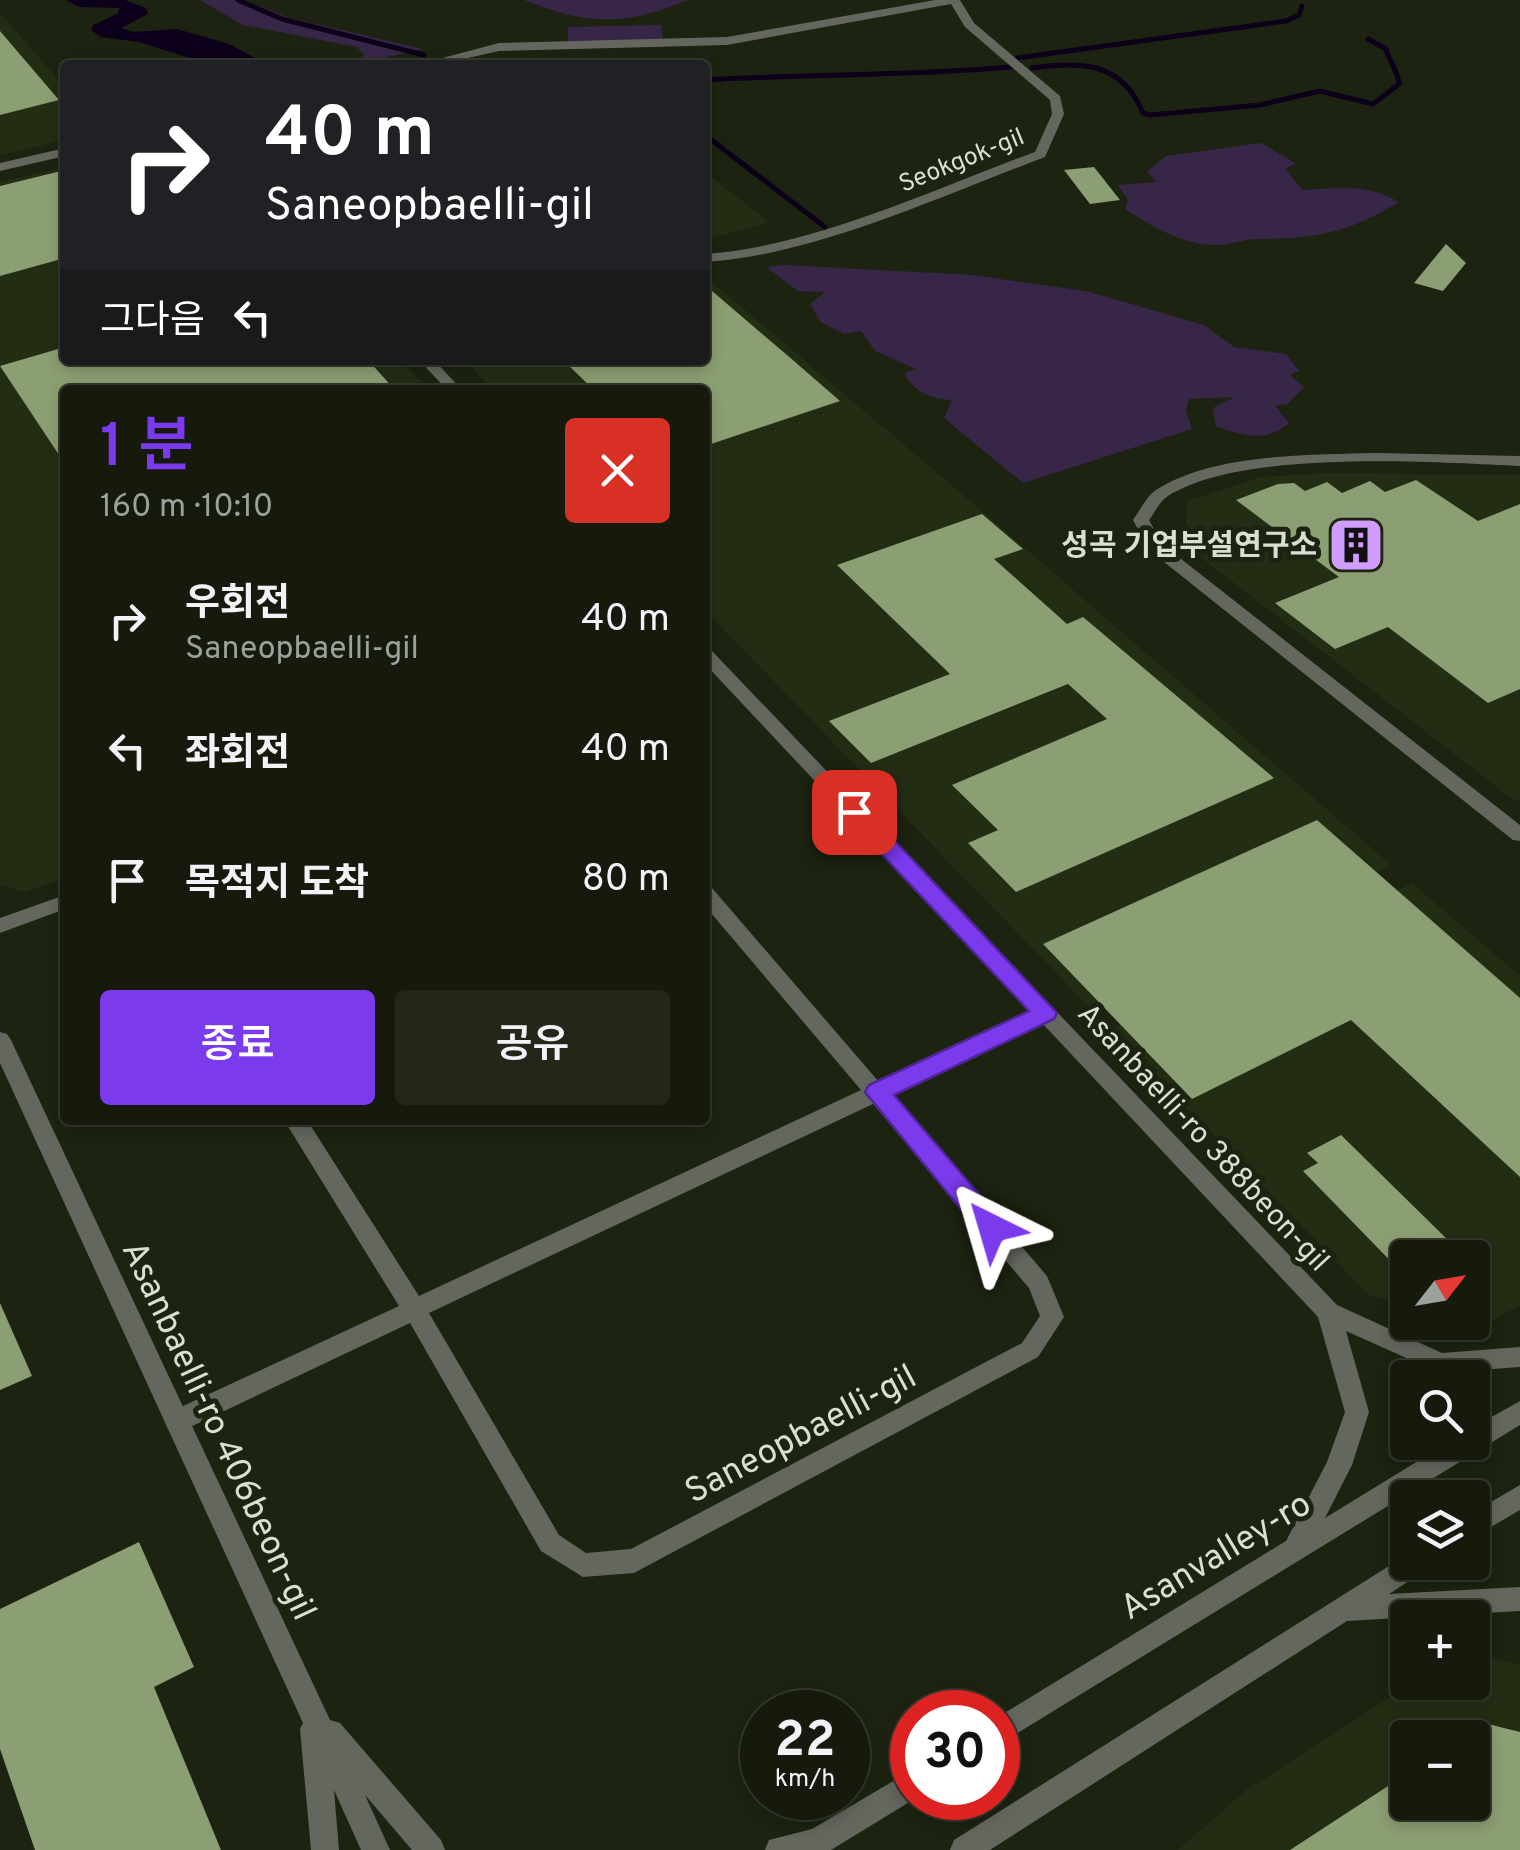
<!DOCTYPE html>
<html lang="ko">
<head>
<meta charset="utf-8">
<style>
	:root { --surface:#151a0c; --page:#22271a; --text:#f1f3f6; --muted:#9da19d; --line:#34382d; --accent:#7c3aed }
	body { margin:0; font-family:Overpass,"Noto Sans KR",sans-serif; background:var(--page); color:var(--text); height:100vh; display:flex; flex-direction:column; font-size:38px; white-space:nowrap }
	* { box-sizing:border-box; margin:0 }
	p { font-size:32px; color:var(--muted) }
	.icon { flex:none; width:55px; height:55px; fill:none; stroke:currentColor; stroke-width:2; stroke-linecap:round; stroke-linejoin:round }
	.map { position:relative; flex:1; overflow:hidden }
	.side { position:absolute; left:60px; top:385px; width:650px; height:740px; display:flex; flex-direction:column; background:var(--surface); border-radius:10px; box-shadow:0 5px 15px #0003,0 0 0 2px var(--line) }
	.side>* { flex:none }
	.banner { position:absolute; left:60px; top:60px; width:650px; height:305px; border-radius:10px; box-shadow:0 5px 15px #0003,0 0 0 2px var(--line); background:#202124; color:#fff; overflow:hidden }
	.needle { width:65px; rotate:59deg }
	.fabs { position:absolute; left:1390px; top:1240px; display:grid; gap:20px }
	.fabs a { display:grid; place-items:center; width:100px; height:100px; border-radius:10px; background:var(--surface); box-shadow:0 5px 15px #0003,0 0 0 2px var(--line); font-size:50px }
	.speed { position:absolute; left:740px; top:1690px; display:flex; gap:20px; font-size:50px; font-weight:700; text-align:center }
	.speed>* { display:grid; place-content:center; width:130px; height:130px; border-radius:50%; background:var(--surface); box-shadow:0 5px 15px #0003,0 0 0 2px var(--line); line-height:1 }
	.speed small { font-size:25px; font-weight:400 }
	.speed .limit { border:15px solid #d22; background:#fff; color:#111 }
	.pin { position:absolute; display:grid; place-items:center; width:85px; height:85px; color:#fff; margin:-42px; border-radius:20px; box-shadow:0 5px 15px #0006 }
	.me { position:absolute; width:110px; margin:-55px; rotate:320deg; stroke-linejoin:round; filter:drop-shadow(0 0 8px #0008) }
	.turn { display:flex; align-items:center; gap:35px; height:210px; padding:0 40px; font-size:45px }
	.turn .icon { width:130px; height:130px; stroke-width:2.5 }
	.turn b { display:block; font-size:70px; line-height:85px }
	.then { display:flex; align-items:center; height:95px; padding:0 40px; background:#0003; gap:20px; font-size:38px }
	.round { display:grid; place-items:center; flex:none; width:105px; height:105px; border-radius:10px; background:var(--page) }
	.summary { display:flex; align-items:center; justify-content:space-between; height:170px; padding:0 40px }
	h1 { font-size:60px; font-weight:600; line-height:75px; color:var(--accent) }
	.action { display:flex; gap:20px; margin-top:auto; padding:20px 40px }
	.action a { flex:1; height:115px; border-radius:10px; background:var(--accent); color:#fff; font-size:40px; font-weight:600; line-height:115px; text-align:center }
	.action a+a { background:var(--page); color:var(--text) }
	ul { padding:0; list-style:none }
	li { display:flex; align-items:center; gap:30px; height:130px; padding:0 40px }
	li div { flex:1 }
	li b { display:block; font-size:38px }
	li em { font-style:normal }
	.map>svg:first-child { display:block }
</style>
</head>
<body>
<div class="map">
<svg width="1520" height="1850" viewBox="0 0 1520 1850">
	<rect width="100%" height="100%" fill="#1c2310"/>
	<path fill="#232d14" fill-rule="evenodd" d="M0 13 65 87V140L0 155Z
		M65 167V360H400L428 390H65V878L25 892 0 885V182Z
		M705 172 769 222 705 240Z
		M705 276 982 511 1391 865 1090 1008 705 610V390H493L465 360H705Z
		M1325 473 1520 475V799L1515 801 1185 545 1187 501 1260 477Z
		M1412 883 1520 976V1305L1494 1320 1473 1316 1472 1258H1408L1407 1303 1370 1296 1110 1029Z
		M1473 1653 1520 1665V1850H1178L1245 1791 1412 1683 1472 1682ZM1408 1738H1472V1802H1408Z"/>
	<path fill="#382648" d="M200 0H244L290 18 423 49 350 65 364 55 357 47 243 25Z
		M524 0H688C623 26 591 26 524 0Z
		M661 25 663 40 568 42V27Z
		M1261 143 1295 163 1286 169 1302 190C1338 188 1367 183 1399 202 1348 233 1315 239 1257 239 1244 239 1232 244 1219 245 1184 246 1153 227 1125 209L1128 200 1118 185 1157 182 1147 172 1166 156Z
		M785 265 972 275 1086 291 1204 325 1234 347 1286 354 1299 371 1290 375 1304 387 1288 404 1275 406 1289 423C1266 443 1242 436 1216 426L1213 408 1235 397 1189 399 1186 410 1192 429 1023 483 944 418 952 400C931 399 915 393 904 373L916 369 875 351 861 331 844 334 821 322 810 304 825 292 798 291 766 267Z"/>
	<path fill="#0d001a" d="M66 0H125L146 8 148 14 121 28 134 32 177 29 229 44 255 58 254 63 212 65 139 42 101 37 91 30 93 25 117 14 120 8 79 7Z"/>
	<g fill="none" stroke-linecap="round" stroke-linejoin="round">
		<path stroke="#0d001a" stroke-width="5" d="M238 0 282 19 424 55
			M1017 58 1286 21 1299 15 1302 6
			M466 60 486 65
			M1032 68C1082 61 1122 62 1143 113L1150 115 1260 105 1320 91 1373 104 1399 84C1399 72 1389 62 1386 49L1368 39
			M705 80C808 74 909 76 1011 67
			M705 135 825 227"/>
	</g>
	<path fill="#8c9e73" d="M0 31 59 100 0 115Z
		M1094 167 1120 200 1090 204 1064 170Z
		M65 170V258L0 276V186Z
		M1446 244 1466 263 1443 291 1414 283Z
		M705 285 794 361 840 401 705 446V390H594L563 360H705Z
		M65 347V360H368L395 390H65V464L0 366Z
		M1416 480 1478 521 1520 504V689L1488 703 1388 627 1335 649 1275 603 1339 577 1236 500 1278 484 1294 483 1305 491 1327 482 1342 493 1370 481 1385 492Z
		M982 514 1023 549 994 559 1067 624 1083 617 1274 778 1016 892 968 843 998 830 952 785 1107 719 1068 684 871 763 829 721 950 674 837 565Z
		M1317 820 1520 998V1177L1351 1020 1192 1099 1043 944Z
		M1341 1135 1452 1244 1443 1248 1453 1258H1408V1279L1303 1171 1318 1163 1307 1153Z
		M0 1303 32 1376 0 1390Z
		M139 1542 194 1667 154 1687 221 1850H35L0 1749V1609Z
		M1484 1723 1520 1732V1850H1290L1408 1773V1802H1472V1731Z"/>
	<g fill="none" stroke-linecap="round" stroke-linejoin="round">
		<path fill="#63675e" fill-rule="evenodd" d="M935 0H960L974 23 1060 96 1064 114 1045 157C941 196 816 255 705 262V254C812 247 934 189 1035 152L1052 114 1050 100 965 27 951 4 727 45 499 51 437 65H416L499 43 727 37Z
			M705 886 712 888 879 1082 1038 1008H1052L1055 1013 1052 1018 891 1095 1047 1276 1064 1317 1038 1357 634 1573 583 1577 541 1551 410 1323 186 1429 177 1432 168 1429 165 1421 168 1413 399 1306 284 1120H307L419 1296 861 1090 705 906ZM873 1104 1029 1288 1040 1316 1022 1343 631 1549 586 1553 559 1535 429 1313Z"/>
		<path fill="#63675e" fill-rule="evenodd" d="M65 148V156L0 171V163Z
			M419 360H434L462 390H447Z
			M1376 453 1520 456V466C1431 462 1243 449 1168 496 1160 501 1155 512 1149 520L1162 544 1520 825V841L1513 840 1149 550 1133 520C1140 510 1147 496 1156 490 1213 453 1310 455 1376 453Z
			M705 649 711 650 1337 1305 1442 1353 1520 1347V1367L1440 1373 1346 1331 1369 1412 1352 1465 1325 1518 1449 1442H1472V1428L1520 1401V1425L998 1745V1717L1286 1541 1327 1462 1345 1412 1318 1317 705 664Z
			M65 895V909L0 933V918Z
			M0 1032 7 1034 11 1040 330 1720 340 1723 441 1840 445 1850H412L365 1795 390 1850H361L334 1790 339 1850H311L300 1729 303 1723 0 1063Z
			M1520 1485V1510L1472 1538V1513Z
			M1408 1554V1562H1430L1426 1570 1389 1594 1520 1587V1611L1347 1621 990 1850H950L954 1840Z
			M912 1770V1798H916L831 1850H765L769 1840 812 1829Z"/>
	</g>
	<path fill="#7c3aed" stroke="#51269a" stroke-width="2.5" d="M854 804 862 806 1057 1013 1054 1019 894 1095 1002 1221 1006 1228 1002 1236H983L865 1092 869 1085 1029 1011 847 817V806Z"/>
	<defs>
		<g id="building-square" transform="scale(2.875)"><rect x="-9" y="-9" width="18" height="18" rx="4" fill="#d09dff" stroke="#1c2310"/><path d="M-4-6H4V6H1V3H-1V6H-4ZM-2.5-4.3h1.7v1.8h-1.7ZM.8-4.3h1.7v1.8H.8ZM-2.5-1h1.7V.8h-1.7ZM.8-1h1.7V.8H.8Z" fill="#111"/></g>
	</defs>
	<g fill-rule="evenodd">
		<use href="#building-square" x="1356" y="545"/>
	</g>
	<g text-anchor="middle" stroke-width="10" stroke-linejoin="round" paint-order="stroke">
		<g font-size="25" fill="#d9dfd2" stroke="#1c2310">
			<text transform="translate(961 159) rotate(-22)" y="9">Seokgok-gil</text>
		</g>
		<g font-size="30" font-weight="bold" fill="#d9dfd2" stroke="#1c2310" text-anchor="end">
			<text x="1317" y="555">성곡 기업부설연구소</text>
		</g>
		<g font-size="30" fill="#d9dfd2" stroke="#1c2310">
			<text transform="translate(1204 1137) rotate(47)" y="10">Asanbaelli-ro 388beon-gil</text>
		</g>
		<g font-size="35" fill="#d9dfd2" stroke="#1c2310">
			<text transform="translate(220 1430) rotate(65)" y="12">Asanbaelli-ro 406beon-gil</text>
			<text transform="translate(800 1433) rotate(-28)" y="12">Saneopbaelli-gil</text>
			<text transform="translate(1215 1555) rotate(-31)" y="12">Asanvalley-ro</text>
		</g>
	</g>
</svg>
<div class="fabs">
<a><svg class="needle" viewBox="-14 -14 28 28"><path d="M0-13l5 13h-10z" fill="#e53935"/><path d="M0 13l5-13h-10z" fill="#9da19d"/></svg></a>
<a><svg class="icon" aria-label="search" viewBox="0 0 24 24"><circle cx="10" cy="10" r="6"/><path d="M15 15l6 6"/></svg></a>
<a><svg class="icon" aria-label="layers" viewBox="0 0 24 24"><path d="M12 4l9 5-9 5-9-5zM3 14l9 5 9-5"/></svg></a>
<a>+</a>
<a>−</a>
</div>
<div class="speed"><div>22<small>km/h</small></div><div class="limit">30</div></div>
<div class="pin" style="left:854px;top:812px;background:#d93025"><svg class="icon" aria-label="arrive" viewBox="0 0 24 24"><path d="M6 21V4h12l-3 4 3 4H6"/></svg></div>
<svg class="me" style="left:992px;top:1228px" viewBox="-20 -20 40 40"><path d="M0-17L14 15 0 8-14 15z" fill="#7c3aed" stroke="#fff" stroke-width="4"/></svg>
<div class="banner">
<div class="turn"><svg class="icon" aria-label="right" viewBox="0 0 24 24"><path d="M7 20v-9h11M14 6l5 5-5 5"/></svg><div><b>40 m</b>Saneopbaelli-gil</div></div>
<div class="then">그다음<svg class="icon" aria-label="left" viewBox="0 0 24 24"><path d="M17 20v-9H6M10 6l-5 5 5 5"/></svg></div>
</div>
<section class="side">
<div class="summary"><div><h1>1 분</h1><p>160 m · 10:10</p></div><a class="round" style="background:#d93025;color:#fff"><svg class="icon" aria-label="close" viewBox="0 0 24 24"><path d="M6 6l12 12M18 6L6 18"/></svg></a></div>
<ul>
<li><svg class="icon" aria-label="right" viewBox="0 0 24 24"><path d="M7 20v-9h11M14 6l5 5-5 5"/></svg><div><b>우회전</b><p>Saneopbaelli-gil</p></div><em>40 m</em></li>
<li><svg class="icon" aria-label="left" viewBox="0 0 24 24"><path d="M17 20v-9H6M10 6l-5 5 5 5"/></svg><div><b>좌회전</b></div><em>40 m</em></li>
<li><svg class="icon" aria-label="arrive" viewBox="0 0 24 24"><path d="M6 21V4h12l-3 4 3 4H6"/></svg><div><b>목적지 도착</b></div><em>80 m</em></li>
</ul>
<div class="action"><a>종료</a><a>공유</a></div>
</section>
</div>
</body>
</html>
